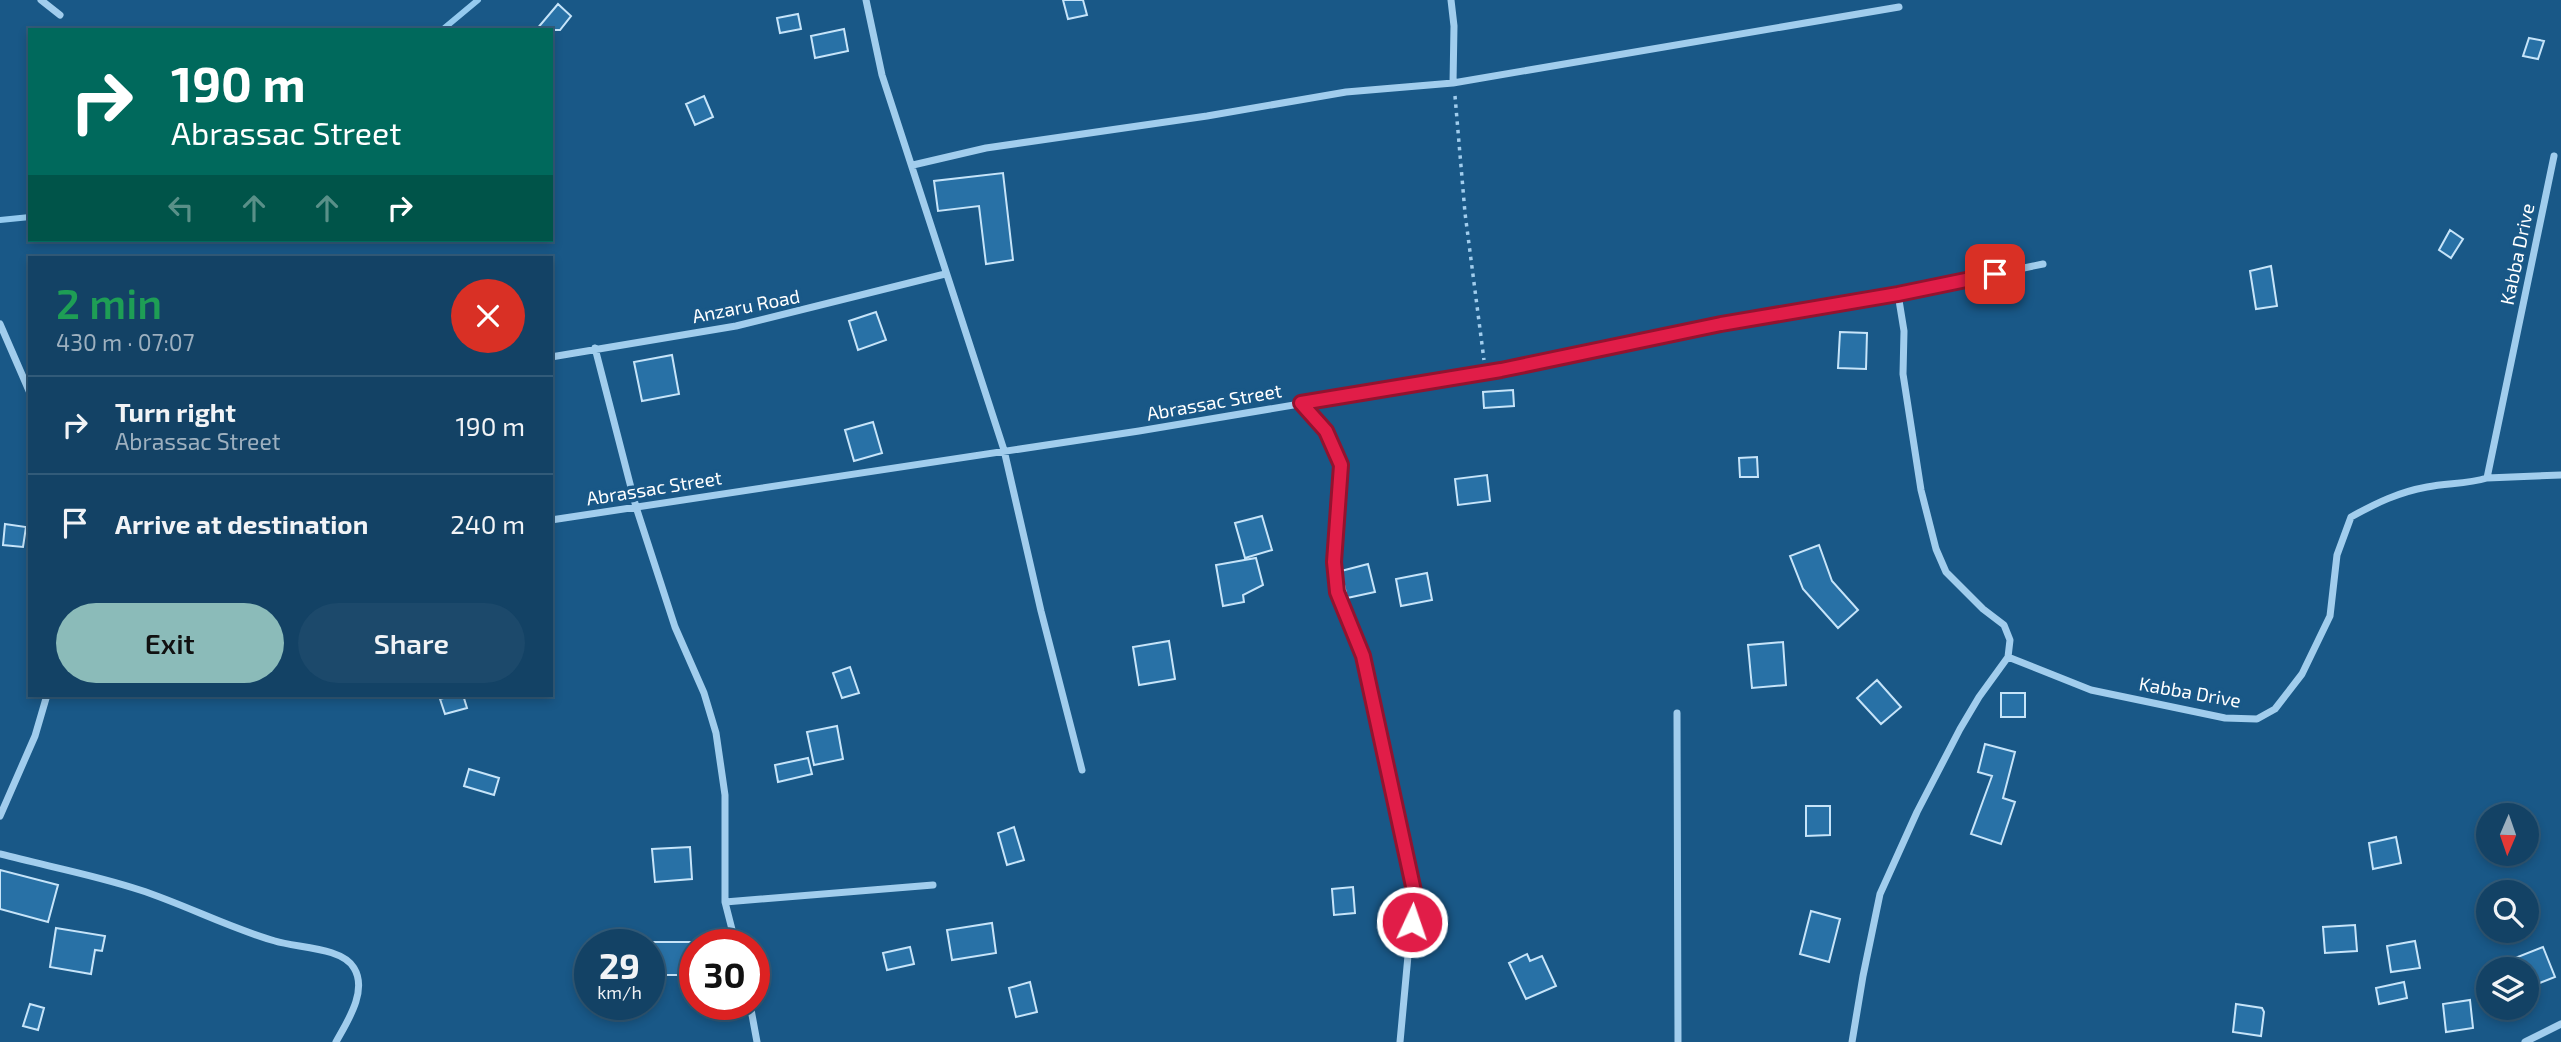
<!DOCTYPE html>
<html lang="en">
<head>
<meta charset="utf-8">
<style>
	:root { --surface:#134265; --page:#1c496b; --text:#f1f3f6; --muted:#9db0bf; --line:#325b79; --accent:#8bbbb9 }
	body { margin:0; font-family:"Exo 2",sans-serif; background:var(--page); color:var(--text); height:100vh; display:flex; flex-direction:column; font-size:26px; white-space:nowrap }
	* { box-sizing:border-box; margin:0 }
	p { font-size:23px; color:var(--muted) }
	.icon { flex:none; width:38px; height:38px; fill:none; stroke:currentColor; stroke-width:2; stroke-linecap:round; stroke-linejoin:round }
	.map { position:relative; flex:1; overflow:hidden }
	.sheet { position:absolute; left:28px; top:256px; width:525px; height:441px; display:flex; flex-direction:column; background:var(--surface); border-radius:0px; box-shadow:0 4px 10px #0003,0 0 0 2px var(--line) }
	.sheet>* { flex:none }
	.guide { position:absolute; left:28px; top:28px; width:525px; height:214px; border-radius:0px; box-shadow:0 4px 10px #0003,0 0 0 2px var(--line); background:#00695c; color:#fff; overflow:hidden }
	.needle { width:46px; rotate:182deg }
	.tools { position:absolute; left:2476px; top:803px; display:grid; gap:14px }
	.tools a { display:grid; place-items:center; width:63px; height:63px; border-radius:50%; background:var(--surface); box-shadow:0 4px 10px #0003,0 0 0 2px var(--line); font-size:35px }
	.speed { position:absolute; left:574px; top:929px; display:flex; gap:14px; font-size:35px; font-weight:700; text-align:center }
	.speed>* { display:grid; place-content:center; width:91px; height:91px; border-radius:50%; background:var(--surface); box-shadow:0 4px 10px #0003,0 0 0 2px var(--line); line-height:1 }
	.speed small { font-size:18px; font-weight:400 }
	.speed .limit { border:10px solid #d22; background:#fff; color:#111 }
	.pin { position:absolute; display:grid; place-items:center; width:60px; height:60px; color:#fff; margin:-30px; border-radius:14px; box-shadow:0 4px 10px #0006 }
	.me { position:absolute; width:77px; margin:-38px; rotate:3deg; stroke-linejoin:round; filter:drop-shadow(0 0 5px #0008) }
	.turn { display:flex; align-items:center; gap:24px; height:147px; padding:0 28px; font-size:32px }
	.turn .icon { width:91px; height:91px; stroke-width:2.5 }
	.turn b { display:block; font-size:49px; line-height:60px }
	.lanes { display:flex; align-items:center; height:66px; padding:0 28px; background:#0003; justify-content:center; gap:35px; direction:ltr }
	.lanes .off { opacity:.35 }
	.round { display:grid; place-items:center; flex:none; width:74px; height:74px; border-radius:37px; background:var(--page) }
	.headline { display:flex; align-items:center; justify-content:space-between; height:119px; padding:0 28px }
	h1 { font-size:42px; font-weight:600; line-height:52px; color:#1e9e55 }
	.action { display:flex; gap:14px; margin-top:auto; padding:14px 28px }
	.action a { flex:1; height:80px; border-radius:42px; background:var(--accent); color:#111; font-size:28px; font-weight:600; line-height:80px; text-align:center }
	.action a+a { background:var(--page); color:var(--text) }
	ul { padding:0; list-style:none }
	li { display:flex; align-items:center; gap:21px; height:98px; padding:0 28px; border-top:2px solid var(--line) }
	li div { flex:1 }
	li b { display:block; font-size:26px }
	li em { font-style:normal }
	.map>svg:first-child { display:block }
</style>
</head>
<body>
<div class="map">
<svg width="2561" height="1042" viewBox="0 0 2561 1042">
	<rect width="100%" height="100%" fill="#195887"/>
	<g fill="none" stroke-linecap="round" stroke-linejoin="round">
		<path stroke="#94caef" stroke-width="6" d="M442 30 478 0
			M0 220 30 217"/>
	</g>
	<path fill="#2871a6" stroke="#c6e4f9" stroke-width="2" d="M1063 0H1083L1087 15 1068 19Z
		M558 4 571 16 560 30H536Z
		M798 14 801 29 780 33 777 18Z
		M844 29 848 51 815 58 811 36Z
		M2529 38 2544 41 2538 59 2523 56Z
		M704 96 713 117 695 125 686 104Z
		M1003 173 1013 260 986 264 979 206 938 211 934 181Z
		M2450 230 2463 239 2451 258 2439 250Z
		M2271 266 2277 306 2256 309 2250 271Z
		M876 312 886 340 858 350 849 321Z
		M1840 332 1867 333 1866 369 1838 368Z
		M672 355 679 394 642 401 634 362Z
		M1513 390 1514 406 1484 408 1483 392Z
		M873 422 882 453 854 461 845 430Z
		M1757 457 1758 477H1740L1739 458Z
		M1487 475 1490 501 1458 505 1455 479Z
		M1262 516 1272 550 1245 558 1235 523Z
		M5 524 26 527 23 547 3 545Z
		M1819 545 1832 581 1858 610 1838 628 1803 589 1790 556Z
		M1256 558 1263 585 1243 595 1244 602 1223 606 1216 565Z
		M1368 564 1375 592 1347 598 1341 571Z
		M1427 573 1432 600 1401 606 1396 579Z
		M1169 641 1175 679 1139 685 1133 647Z
		M1783 642 1786 685 1752 688 1748 645Z
		M850 667 859 693 842 698 833 673Z
		M1877 680 1901 707 1881 724 1857 698Z
		M2001 693H2025V717H2001Z
		M454 695H463L467 708 445 714 440 699Z
		M837 726 843 759 814 765 807 732Z
		M1985 744 2015 752 2003 798 2015 802 2001 844 1971 834 1992 776 1978 772Z
		M808 758 812 774 778 782 775 765Z
		M469 769 499 778 494 795 464 786Z
		M1806 806H1830V835L1806 836Z
		M1014 827 1024 860 1007 865 998 833Z
		M2396 837 2401 863 2373 869 2369 843Z
		M690 847 692 879 655 882 652 849Z
		M0 870 58 885 48 922 0 909Z
		M1353 887 1355 913 1334 915 1332 889Z
		M1811 911 1840 919 1829 962 1800 954Z
		M992 923 996 953 952 960 947 930Z
		M2355 925 2357 951 2325 953 2323 927Z
		M56 928 105 936 102 951 95 950 91 974 50 967Z
		M2415 941 2420 968 2391 972 2387 946Z
		M652 942H692V975H652Z
		M910 947 914 964 887 970 883 953Z
		M2543 947 2555 977 2527 988V970H2519L2515 958Z
		M1527 954 1530 961 1542 956 1556 986 1526 999 1509 963Z
		M1030 982 1037 1012 1016 1017 1009 988Z
		M2404 982 2407 998 2379 1004 2376 988Z
		M2470 1000 2473 1028 2446 1032 2443 1004Z
		M30 1004 44 1008 38 1030 23 1026Z
		M2236 1004 2262 1008 2264 1012 2261 1036 2233 1032Z"/>
	<g fill="none" stroke-linecap="round" stroke-linejoin="round">
		<path stroke="#a1cded" stroke-width="3.5" stroke-dasharray="3.5 5" stroke-linecap="butt" d="M1455 96 1465 213 1484 360"/>
		<path stroke="#a1cded" stroke-width="7" d="M41 0 60 15
			M866 0 882 75 1004 450 1041 611 1082 770
			M1453 83 1899 7
			M913 165 986 148 1207 116 1346 92 1453 83 1454 26 1451 0
			M0 324 30 393
			M595 348 636 507 675 627 704 693 716 733 725 795V902L736 945
			M551 357 736 326 945 274
			M1301 403 1326 431 1341 465 1334 562 1337 592 1363 656 1414 891 1400 1042
			M2487 478 2561 475
			M551 520 1139 431 1501 370 1721 324 1898 294 2043 264
			M2008 657 2091 690 2225 718 2257 719 2275 709 2302 674 2330 616 2337 555 2351 517C2376 503 2399 492 2427 487 2448 483 2467 484 2487 478L2554 156
			M1677 713 1678 1042
			M0 816 35 736 47 695
			M0 854C46 866 95 875 140 890 186 905 229 928 275 941 297 948 342 947 354 968 368 991 347 1022 336 1042
			M725 902 933 885
			M750 1004 757 1042
			M1852 1042 1863 976 1880 894 1917 812 1960 729 1979 697 2008 657 2010 640 2004 625 1983 609 1946 572 1936 549 1921 490 1903 374 1904 331 1898 294
			M2525 1042 2561 1024"/>
	</g>
	<g fill="none" stroke-linecap="round" stroke-linejoin="round">
		<g stroke="#92132f" stroke-width="18">
			<path id="route" d="M1412 922 1414 891 1363 656 1337 592 1334 562 1341 465 1326 431 1301 403 1501 370 1721 324 1898 294 1995 274"/>
		</g>
		<use href="#route" stroke="#e11d48" stroke-width="12"/>
	</g>
	<g text-anchor="middle" stroke-width="7" stroke-linejoin="round" paint-order="stroke">
		<g font-size="19" fill="#fff" stroke="#195887">
			<text transform="translate(2517 254) rotate(-78)" y="7">Kabba Drive</text>
			<text transform="translate(746 306) rotate(-11)" y="7">Anzaru Road</text>
			<text transform="translate(1214 402) rotate(-10)" y="7">Abrassac Street</text>
			<text transform="translate(654 488) rotate(-9)" y="7">Abrassac Street</text>
			<text transform="translate(2190 692) rotate(10)" y="7">Kabba Drive</text>
		</g>
	</g>
</svg>
<div class="tools">
<a><svg class="needle" viewBox="-14 -14 28 28"><path d="M0-13l5 13h-10z" fill="#e53935"/><path d="M0 13l5-13h-10z" fill="#9db0bf"/></svg></a>
<a><svg class="icon" aria-label="search" viewBox="0 0 24 24"><circle cx="10" cy="10" r="6"/><path d="M15 15l6 6"/></svg></a>
<a><svg class="icon" aria-label="layers" viewBox="0 0 24 24"><path d="M12 4l9 5-9 5-9-5zM3 14l9 5 9-5"/></svg></a>
</div>
<div class="speed"><div>29<small>km/h</small></div><div class="limit">30</div></div>
<div class="pin" style="left:1995px;top:274px;background:#d93025"><svg class="icon" aria-label="arrive" viewBox="0 0 24 24"><path d="M6 21V4h12l-3 4 3 4H6"/></svg></div>
<svg class="me" style="left:1412px;top:922px" viewBox="-20 -20 40 40"><circle r="17" fill="#e11d48" stroke="#fff" stroke-width="3"/><path d="M0-11L8 9 0 5-8 9z" fill="#fff"/></svg>
<div class="guide">
<div class="turn"><svg class="icon" aria-label="right" viewBox="0 0 24 24"><path d="M7 20v-9h11M14 6l5 5-5 5"/></svg><div><b>190 m</b>Abrassac Street</div></div>
<div class="lanes"><svg class="icon off" aria-label="left" viewBox="0 0 24 24"><path d="M17 20v-9H6M10 6l-5 5 5 5"/></svg><svg class="icon off" aria-label="ahead" viewBox="0 0 24 24"><path d="M12 20V5M6 11l6-6 6 6"/></svg><svg class="icon off" aria-label="ahead" viewBox="0 0 24 24"><path d="M12 20V5M6 11l6-6 6 6"/></svg><svg class="icon" aria-label="right" viewBox="0 0 24 24"><path d="M7 20v-9h11M14 6l5 5-5 5"/></svg></div>
</div>
<section class="sheet">
<div class="headline"><div><h1>2 min</h1><p>430 m · 07:07</p></div><a class="round" style="background:#d93025;color:#fff"><svg class="icon" aria-label="close" viewBox="0 0 24 24"><path d="M6 6l12 12M18 6L6 18"/></svg></a></div>
<ul>
<li><svg class="icon" aria-label="right" viewBox="0 0 24 24"><path d="M7 20v-9h11M14 6l5 5-5 5"/></svg><div><b>Turn right</b><p>Abrassac Street</p></div><em>190 m</em></li>
<li><svg class="icon" aria-label="arrive" viewBox="0 0 24 24"><path d="M6 21V4h12l-3 4 3 4H6"/></svg><div><b>Arrive at destination</b></div><em>240 m</em></li>
</ul>
<div class="action"><a>Exit</a><a>Share</a></div>
</section>
</div>
</body>
</html>
